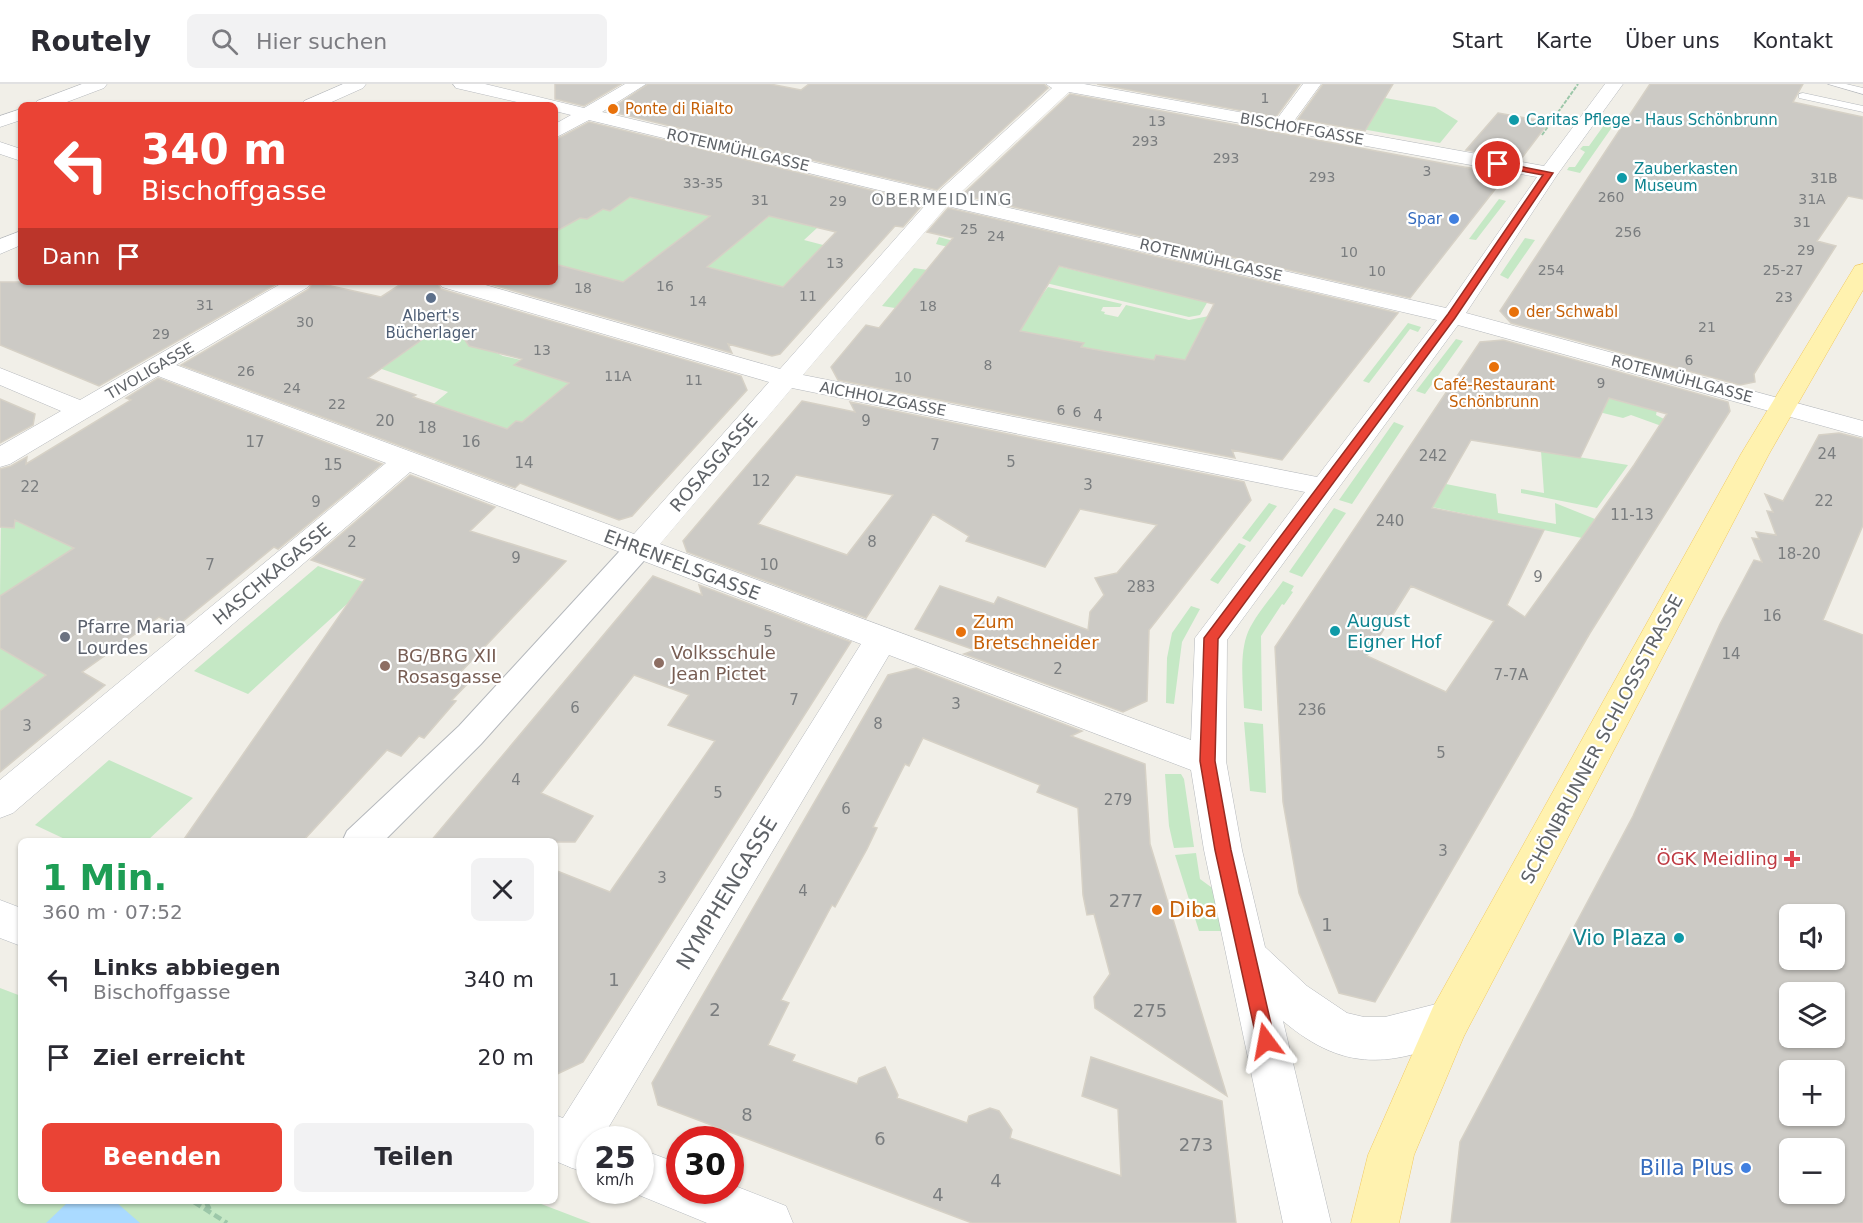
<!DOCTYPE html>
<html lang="de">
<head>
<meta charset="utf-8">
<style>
	:root { --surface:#fff; --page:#f2f2f3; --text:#2b2b33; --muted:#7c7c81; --line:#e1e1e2; --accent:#ea4335 }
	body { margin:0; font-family:"DejaVu Sans",sans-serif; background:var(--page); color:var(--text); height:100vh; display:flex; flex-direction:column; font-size:22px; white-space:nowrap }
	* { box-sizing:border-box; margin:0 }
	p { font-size:20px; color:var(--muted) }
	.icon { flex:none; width:33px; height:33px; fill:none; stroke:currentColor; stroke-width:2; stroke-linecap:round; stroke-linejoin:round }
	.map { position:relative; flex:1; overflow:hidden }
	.details { position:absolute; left:18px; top:754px; width:540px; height:366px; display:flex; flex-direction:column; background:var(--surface); border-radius:9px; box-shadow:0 2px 4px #0004 }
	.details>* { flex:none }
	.hud { position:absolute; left:18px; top:18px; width:540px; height:183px; border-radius:9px; box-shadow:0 2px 4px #0004; background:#ea4335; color:#fff; overflow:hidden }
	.tools { position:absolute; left:1779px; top:820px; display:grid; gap:12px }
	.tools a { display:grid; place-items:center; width:66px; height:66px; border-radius:9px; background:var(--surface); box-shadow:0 2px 4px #0004; font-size:30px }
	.speed { position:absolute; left:576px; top:1042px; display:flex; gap:12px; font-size:30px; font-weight:700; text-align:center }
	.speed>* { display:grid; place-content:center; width:78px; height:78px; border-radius:50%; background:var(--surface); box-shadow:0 2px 4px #0004; line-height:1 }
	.speed small { font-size:15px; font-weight:400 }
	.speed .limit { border:9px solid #d22; background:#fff; color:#111 }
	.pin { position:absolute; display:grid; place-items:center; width:51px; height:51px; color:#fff; margin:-26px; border:3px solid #fff; border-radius:50%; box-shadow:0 2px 6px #0007 }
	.me { position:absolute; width:66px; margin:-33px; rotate:347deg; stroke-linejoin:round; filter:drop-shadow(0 0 4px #0008) }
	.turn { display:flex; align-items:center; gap:21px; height:126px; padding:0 24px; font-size:27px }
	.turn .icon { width:78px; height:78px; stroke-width:2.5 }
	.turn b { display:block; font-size:42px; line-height:51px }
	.then { display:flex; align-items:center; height:57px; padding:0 24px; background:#0003; gap:12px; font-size:22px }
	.round { display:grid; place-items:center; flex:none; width:63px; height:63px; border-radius:9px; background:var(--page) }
	.headline { display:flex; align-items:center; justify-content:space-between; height:102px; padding:0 24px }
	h1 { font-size:36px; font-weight:700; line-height:45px; color:#1e9e55 }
	.primary-button { display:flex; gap:12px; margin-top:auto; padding:12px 24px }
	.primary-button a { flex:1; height:69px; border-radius:9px; background:var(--accent); color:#fff; font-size:24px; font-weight:700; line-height:69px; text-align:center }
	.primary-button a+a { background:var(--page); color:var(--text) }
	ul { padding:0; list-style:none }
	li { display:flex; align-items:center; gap:18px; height:78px; padding:0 24px }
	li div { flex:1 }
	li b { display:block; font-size:22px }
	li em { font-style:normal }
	header { display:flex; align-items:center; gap:36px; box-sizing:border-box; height:84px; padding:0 30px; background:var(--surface); border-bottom:2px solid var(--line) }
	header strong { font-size:28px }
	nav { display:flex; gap:33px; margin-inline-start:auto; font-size:21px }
	.search { width:420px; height:54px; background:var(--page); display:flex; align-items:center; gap:15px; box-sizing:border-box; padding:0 21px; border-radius:9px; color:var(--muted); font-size:22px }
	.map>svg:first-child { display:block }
</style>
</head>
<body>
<header>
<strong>Routely</strong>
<div class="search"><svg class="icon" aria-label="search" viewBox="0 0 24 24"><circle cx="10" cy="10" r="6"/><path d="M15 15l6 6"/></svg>Hier suchen</div>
<nav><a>Start</a><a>Karte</a><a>Über uns</a><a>Kontakt</a></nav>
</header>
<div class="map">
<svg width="1863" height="1139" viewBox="0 0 1863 1139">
	<rect width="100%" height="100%" fill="#f1efe8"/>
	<path fill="#c5e8c5" d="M1330 4 1435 23 1458 37 1440 59 1306 35Z
		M1607 37 1615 39 1580 89 1567 86 1569 83H1575L1585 68 1580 65 1583 62H1589Z
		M732 101 724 136 755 144 798 109 799 139 817 144 804 156 827 162 773 224 707 183 720 171 644 204 555 182V129L587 135 603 125 610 127 630 113Z
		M1499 115 1506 117 1476 156 1469 155Z
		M939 153 976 163 943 198 921 193 895 224 882 222 914 184 935 187 956 165 936 160Z
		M1525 154 1535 156 1508 195 1500 191Z
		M1057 182 1198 216 1208 217 1200 231 1189 233 1046 199Z
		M1048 203 1122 220 1120 223H1103L1101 227 1105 228 1104 230 1118 233 1126 221 1189 236 1209 232 1178 291 1115 269 1044 256 1046 252 972 238 1039 215Z
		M1408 239 1421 243 1418 248 1410 245 1369 299 1363 297Z
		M441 242 503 272 521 276 515 281 589 292 522 338 516 337 504 352 446 324 441 327 430 323 448 308 327 266 433 248Z
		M1456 255 1463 257 1425 310 1416 307Z
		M1598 311 1657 326 1656 331 1666 336 1667 344 1631 331 1623 334 1563 319Z
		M1394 338 1404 342 1352 420 1339 416Z
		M1541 367 1628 381 1597 424 1521 409V405L1544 409Z
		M1446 400 1496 410 1498 429 1556 440 1555 419 1595 435 1582 454 1432 423Z
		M1269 419 1277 422 1250 458 1242 454Z
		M1334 424 1346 429 1302 493 1289 488Z
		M1 428 160 506 0 513Z
		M1239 459 1246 462 1218 500 1210 496Z
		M318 482 369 500 248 610 194 587Z
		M1283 497 1294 502 1291 507 1293 508 1284 521 1282 520 1261 552 1262 627 1244 624C1243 600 1239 570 1248 548 1256 530 1272 513 1283 497Z
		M1191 522 1200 525 1182 558 1174 620 1166 619 1167 574 1172 549Z
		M0 564 49 593 14 621 10 619 0 627Z
		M1244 638 1263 640 1266 709 1250 707Z
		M109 676 193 714 147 757H69L35 741Z
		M1165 690H1181L1184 695 1194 763 1174 764 1169 742Z
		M1196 769 1200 795 1215 806 1223 847H1199L1175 771Z
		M0 904 21 912V1118H536L591 1139H0Z"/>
	<path fill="#aadaff" d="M68 1118H116L140 1139H46Z"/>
	<path fill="#cccac5" stroke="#d6d1c6" stroke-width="1.5" fill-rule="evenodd" d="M555 0H621L584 22 555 15Z
		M648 0H770L801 6 809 0H1044L1048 4 937 106 608 27Z
		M1097 0H1300L1276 33Z
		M1323 0H1393L1365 47 1298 35Z
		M1650 0H1803L1793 18 1863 33V115L1848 112 1817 157 1836 162 1764 274 1754 290 1755 298 1740 301 1511 239 1500 227Z
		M1070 10 1452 81 1507 90 1410 214 962 111Z
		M1498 29 1549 38 1521 75 1466 66Z
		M589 38 924 119 903 143 895 142 780 270 772 272 728 260 732 269 483 198H555V180L623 198 710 132 630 113 610 127 603 125 587 135 580 134 555 148V56ZM769 132 836 148 783 203 707 183Z
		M948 124 1398 229 1282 376 1232 366 1235 374 838 296 831 283 866 241 879 244 953 154 927 148ZM1059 182 1116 196 1214 220 1185 276 1156 271 1154 276 1081 263 1084 259 1020 247Z
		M0 198H280L99 302 0 261Z
		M313 198 381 213 404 198H437L441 205 741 292 747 306 632 432 619 436 520 399 515 404 181 281 309 205ZM437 245 463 253 469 262 522 275 514 281 569 299 522 338 516 337 507 345 413 313 416 311 368 294Z
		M1503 256 1728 318 1730 327 1590 549 1375 918 1339 909 1299 809 1283 718 1275 563 1480 258ZM1609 314 1667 330 1634 381 1525 533 1507 521 1544 446 1432 424 1471 356 1580 374ZM1411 502 1494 537 1446 608 1367 572Z
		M158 294 382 380 278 465 274 463 177 542 159 533 82 588 105 601 0 688V627L46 591 0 564V512L74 464 15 436 14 444 0 443V385L11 382 27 373 26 380 131 316 126 314Z
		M0 315 35 330 33 341 0 359Z
		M802 317 855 328 850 318 1244 398 1251 416 1149 546 1147 617 1123 628 964 570 975 566 915 545 940 502 994 520 998 513 1088 546 1090 528 1104 511 1095 494 1117 489 1157 441 1080 425 1045 483 966 457 969 452 933 430 866 534 687 468 683 457ZM796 391 893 411 847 471 758 440Z
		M1839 349 1863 355V441L1823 536 1863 551V1139H1451L1460 1058 1633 732 1720 540 1754 476 1762 478 1752 454 1759 455 1756 448 1776 451 1767 427 1773 428 1765 410 1783 417 1819 351ZM1790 831H1834V876H1790ZM1790 909H1834V954H1790ZM1790 987H1834V1032H1790ZM1790 1065H1834V1110H1790Z
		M410 391 495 423 470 447 566 477 457 592 470 597 452 616 456 617 424 654 419 652 401 672 387 666 302 758H182L365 495 311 476Z
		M653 492 702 511 699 501 851 558 583 978 555 991V786L610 808 715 657 668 641 689 611 634 591 541 709 593 732 575 758H430Z
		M916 584 1082 647 1071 652 1145 680 1150 760 1227 1012 1095 924 1094 913 1110 890 1094 830 1087 831 1083 811 1078 724 1037 708 1040 701 923 654 909 682 905 680 873 743 877 744 867 765 835 823 832 821 781 916 789 919 768 961 795 971 792 977 857 1000 859 994 885 983 898 1011 897 1014 967 1039 969 1032 990 1024 999 1027 1012 1046 1010 1054 1121 1092 1118 1025 1082 1012 1091 973 1222 1017 1236 1139H972L658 1021 652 999 888 591Z"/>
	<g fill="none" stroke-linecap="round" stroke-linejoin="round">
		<g stroke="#b5b8bc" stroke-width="1">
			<path id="service" d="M1828 0H1846L1863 4V10Z
				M1803 9 1863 22V28L1799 14V10Z"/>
		</g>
		<g stroke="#b5b8bc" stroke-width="2">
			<path id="pedestrian" d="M639 455 649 457 653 464 649 471 481 660 383 758H342L347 747 459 642 629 457Z"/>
		</g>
		<g stroke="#b5b8bc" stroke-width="1">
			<path id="minor" d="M82 0H107L104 4 59 21H34L37 17Z
				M343 0H366L363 4 325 21H301L304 17Z
				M453 0H485L584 24 625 0H646L602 28 938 108 1052 4 1046 0H1084L1277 35 1303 0H1321L1294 37 1544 82 1605 0H1623L1557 91 1466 229 1863 337V353L1458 241 1227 556 1226 677 1242 766 1265 863 1307 902 1347 929 1364 933H1385L1448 917 1463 923 1470 938 1463 953C1392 982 1346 990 1283 937L1331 1139H1283L1204 766 1191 686 889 571 601 1056H590L588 1077 572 1084 555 1076 556 1045 861 560 410 388 13 729 0 734V696L386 379 158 292 10 380 0 383V362L61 327 0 301V284L80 316 284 198H311L308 203 176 281 634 450 769 298 442 203 439 198H475L780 285 928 118 589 36 555 54V40L571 31 555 27V21H530L456 4ZM1069 8 1537 93 1446 224 957 112ZM947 122 1437 236 1317 393 803 291ZM792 304 1305 408 1195 554 1191 656 660 460Z
				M21 25V36L0 43V32Z
				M0 58 21 65V77L0 70Z
				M21 147V161L0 170V155Z"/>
		</g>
		<g stroke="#b6babf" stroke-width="1">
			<path id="secondary" d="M0 816 21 824V862L0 854Z
				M555 1031 607 1051 608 1056H590V1091L555 1077Z
				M640 1065 680 1080V1107H730V1100L786 1122 793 1139H707L629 1107H640Z"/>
		</g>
		<g stroke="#f2c960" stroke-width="1">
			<path id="primary" d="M1863 180V206L1769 370 1464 952 1414 1071 1399 1139H1351L1368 1071 1433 923 1741 370 1852 187 1855 182Z"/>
		</g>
		<path stroke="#9cc7a9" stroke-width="2" stroke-dasharray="4 1.5" stroke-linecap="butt" d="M1542 51 1578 0"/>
		<path stroke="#9cc7a9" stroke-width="4.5" stroke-dasharray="8 4" stroke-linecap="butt" d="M194 1118 227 1139
			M206 1118 211 1128"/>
		<use href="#service" fill="#fff" fill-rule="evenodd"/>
		<use href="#pedestrian" fill="#fff" fill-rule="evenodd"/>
		<use href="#minor" fill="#fff" fill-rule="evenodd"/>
		<use href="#secondary" fill="#fff" fill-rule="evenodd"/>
		<use href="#primary" fill="#fff2af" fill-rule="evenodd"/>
	</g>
	<path fill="#ea4335" stroke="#982c22" stroke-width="1.5" d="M1498 78 1553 89 1455 234 1218 555 1215 677 1231 766 1275 957 1272 964 1266 966 1260 964 1257 957 1215 766 1200 677 1204 554 1448 230 1543 91 1495 82 1494 80Z"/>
	<g fill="#e8710a" stroke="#fff" stroke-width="2">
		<circle cx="613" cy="25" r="6"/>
		<circle cx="1514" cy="228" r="6"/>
		<circle cx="1494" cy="283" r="6"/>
		<circle cx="961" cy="548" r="6"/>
		<circle cx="1157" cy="826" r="6"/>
	</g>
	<g fill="#0f9aa8" stroke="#fff" stroke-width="2">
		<circle cx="1514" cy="36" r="6"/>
		<circle cx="1622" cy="94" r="6"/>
		<circle cx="1335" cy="547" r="6"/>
		<circle cx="1679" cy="854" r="6"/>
	</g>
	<g fill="#3f7fe0" stroke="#fff" stroke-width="2">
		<circle cx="1454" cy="135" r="6"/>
		<circle cx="1746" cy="1084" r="6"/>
	</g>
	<circle fill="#5c6f8a" stroke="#fff" stroke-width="2" cx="431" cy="214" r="6"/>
	<circle fill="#6b7280" stroke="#fff" stroke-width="2" cx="65" cy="553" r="6"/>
	<g fill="#8d6e63" stroke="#fff" stroke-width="2">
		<circle cx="659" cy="579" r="6"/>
		<circle cx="385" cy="582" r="6"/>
	</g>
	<path fill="#e0444e" stroke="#fff" stroke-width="2" d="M1789 766h6v6h6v6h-6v6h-6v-6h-6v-6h6z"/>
	<g text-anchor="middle" stroke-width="4.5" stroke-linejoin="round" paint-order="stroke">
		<g font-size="14" fill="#7a7d7f">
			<text x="1265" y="19">1</text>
			<text x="1157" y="42">13</text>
			<text x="1145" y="62">293</text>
			<text x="1226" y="79">293</text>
			<text x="1427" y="92">3</text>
			<text x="1322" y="98">293</text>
			<text x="1824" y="99">31B</text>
			<text x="703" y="104">33-35</text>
			<text x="1611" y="118">260</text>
			<text x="1812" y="120">31A</text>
			<text x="760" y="121">31</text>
			<text x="838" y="122">29</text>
			<text x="1802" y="143">31</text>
			<text x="969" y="150">25</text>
			<text x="1628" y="153">256</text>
			<text x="996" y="157">24</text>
			<text x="1806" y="171">29</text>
			<text x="1349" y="173">10</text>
			<text x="835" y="184">13</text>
			<text x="1551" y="191">254</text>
			<text x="1783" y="191">25-27</text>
			<text x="1377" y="192">10</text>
			<text x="665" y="207">16</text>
			<text x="583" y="209">18</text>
			<text x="808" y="217">11</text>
			<text x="1784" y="218">23</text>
			<text x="698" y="222">14</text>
			<text x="205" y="226">31</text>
			<text x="928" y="227">18</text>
			<text x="305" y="243">30</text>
			<text x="1707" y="248">21</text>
			<text x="161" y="255">29</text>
			<text x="542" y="271">13</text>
			<text x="1689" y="281">6</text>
			<text x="988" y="286">8</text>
			<text x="246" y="292">26</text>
			<text x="618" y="297">11A</text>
			<text x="903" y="298">10</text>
			<text x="694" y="301">11</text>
			<text x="1601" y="304">9</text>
			<text x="292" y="309">24</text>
			<text x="337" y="325">22</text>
			<text x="1061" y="331">6</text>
			<text x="1077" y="333">6</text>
		</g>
		<g font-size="15" fill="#c56008" stroke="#fff" text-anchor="start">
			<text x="625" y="30">Ponte di Rialto</text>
			<text x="1526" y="233">der Schwabl</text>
			<text x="1494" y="306" text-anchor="middle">Café-Restaurant<tspan x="1494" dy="17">Schönbrunn</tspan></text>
		</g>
		<g font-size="15" fill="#0d838f" stroke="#fff" text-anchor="start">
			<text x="1526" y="41">Caritas Pflege - Haus Schönbrunn</text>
			<text x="1634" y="90">Zauberkasten<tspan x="1634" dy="17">Museum</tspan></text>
		</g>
		<g font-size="15" fill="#5f6368" stroke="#fff">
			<text transform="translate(1302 45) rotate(10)" y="5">BISCHOFFGASSE</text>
			<text transform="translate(738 66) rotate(13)" y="5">ROTENMÜHLGASSE</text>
			<text transform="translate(1211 176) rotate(13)" y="5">ROTENMÜHLGASSE</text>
			<text transform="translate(150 287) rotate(-30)" y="5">TIVOLIGASSE</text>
			<text transform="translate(1682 295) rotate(15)" y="5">ROTENMÜHLGASSE</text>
			<text transform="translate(883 315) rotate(11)" y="5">AICHHOLZGASSE</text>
		</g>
		<g font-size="15" fill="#366cbe" stroke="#fff" text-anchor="end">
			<text x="1442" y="140">Spar</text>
		</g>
		<g font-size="15" fill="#4e5e75" stroke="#fff">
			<text x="431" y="237">Albert's<tspan x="431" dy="17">Bücherlager</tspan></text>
		</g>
		<g font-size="15" fill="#7a7d7f">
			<text x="1098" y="337">4</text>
			<text x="385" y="342">20</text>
			<text x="866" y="342">9</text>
			<text x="427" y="349">18</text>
			<text x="255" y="363">17</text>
			<text x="471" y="363">16</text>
			<text x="935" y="366">7</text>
			<text x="1827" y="375">24</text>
			<text x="1433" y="377">242</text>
			<text x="1011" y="383">5</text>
			<text x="524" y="384">14</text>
			<text x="333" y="386">15</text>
			<text x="761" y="402">12</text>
			<text x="1088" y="406">3</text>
			<text x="30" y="408">22</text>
			<text x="1824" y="422">22</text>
			<text x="316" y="423">9</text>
			<text x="1632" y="436">11-13</text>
			<text x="1390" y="442">240</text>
			<text x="352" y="463">2</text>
			<text x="872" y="463">8</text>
			<text x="1799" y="475">18-20</text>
			<text x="516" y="479">9</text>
			<text x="210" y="486">7</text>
			<text x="769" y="486">10</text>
			<text x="1538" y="498">9</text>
			<text x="1141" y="508">283</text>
			<text x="1772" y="537">16</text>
			<text x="768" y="553">5</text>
			<text x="1731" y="575">14</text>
			<text x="1058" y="590">2</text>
			<text x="1511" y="596">7-7A</text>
			<text x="794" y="621">7</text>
			<text x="956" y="625">3</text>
			<text x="575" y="629">6</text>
			<text x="1312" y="631">236</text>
			<text x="878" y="645">8</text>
			<text x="27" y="647">3</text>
			<text x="1441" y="674">5</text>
			<text x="516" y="701">4</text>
			<text x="718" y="714">5</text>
			<text x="1118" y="721">279</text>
			<text x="846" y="730">6</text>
			<text x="1443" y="772">3</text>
			<text x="662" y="799">3</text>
			<text x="803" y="812">4</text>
		</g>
		<g font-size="16" letter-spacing="1.5" fill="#70757a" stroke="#fff">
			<text x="942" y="121">OBERMEIDLING</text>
		</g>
		<g font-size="18" fill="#5f6368" stroke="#fff">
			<text transform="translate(714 379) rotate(-49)" y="6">ROSASGASSE</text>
			<text transform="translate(682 481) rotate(21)" y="6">EHRENFELSGASSE</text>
			<text transform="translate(272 490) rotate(-40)" y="6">HASCHKAGASSE</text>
			<text transform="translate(1602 655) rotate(-62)" y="6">SCHÖNBRUNNER SCHLOSSSTRASSE</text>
		</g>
		<g font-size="18" fill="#0d838f" stroke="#fff" text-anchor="start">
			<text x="1347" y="543">August<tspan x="1347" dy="21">Eigner Hof</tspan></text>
		</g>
		<g font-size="18" fill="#c56008" stroke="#fff" text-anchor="start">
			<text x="973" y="544">Zum<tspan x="973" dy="21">Bretschneider</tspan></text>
		</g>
		<g font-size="18" fill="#5b616d" stroke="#fff" text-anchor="start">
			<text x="77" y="549">Pfarre Maria<tspan x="77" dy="21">Lourdes</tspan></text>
		</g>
		<g font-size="18" fill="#785e54" stroke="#fff" text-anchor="start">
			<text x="671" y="575">Volksschule<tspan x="671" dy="21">Jean Pictet</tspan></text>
			<text x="397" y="578">BG/BRG XII<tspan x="397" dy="21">Rosasgasse</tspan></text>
		</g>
		<g font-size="18" fill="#be3a42" stroke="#fff" text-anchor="end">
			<text x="1778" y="781">ÖGK Meidling</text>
		</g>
		<g font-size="18" fill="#7a7d7f">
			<text x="1126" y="823">277</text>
			<text x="1327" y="847">1</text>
			<text x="614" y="902">1</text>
			<text x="715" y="932">2</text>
			<text x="1150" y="933">275</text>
			<text x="747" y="1037">8</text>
			<text x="880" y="1061">6</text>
			<text x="1196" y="1067">273</text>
			<text x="996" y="1103">4</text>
			<text x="938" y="1117">4</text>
		</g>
		<g font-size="21" fill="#5f6368" stroke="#fff">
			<text transform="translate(727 809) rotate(-59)" y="7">NYMPHENGASSE</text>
		</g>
		<g font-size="21" fill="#c56008" stroke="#fff" text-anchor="start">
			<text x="1169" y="833">Diba</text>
		</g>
		<g font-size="21" fill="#0d838f" stroke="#fff" text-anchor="end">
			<text x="1667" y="861">Vio Plaza</text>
		</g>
		<g font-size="21" fill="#366cbe" stroke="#fff" text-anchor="end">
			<text x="1734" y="1091">Billa Plus</text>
		</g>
	</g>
</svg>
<div class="tools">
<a><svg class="icon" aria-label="sound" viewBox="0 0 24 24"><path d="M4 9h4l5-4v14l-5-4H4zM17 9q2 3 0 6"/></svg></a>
<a><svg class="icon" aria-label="layers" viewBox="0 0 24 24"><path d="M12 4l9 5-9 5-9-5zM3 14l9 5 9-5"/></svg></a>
<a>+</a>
<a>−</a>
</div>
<div class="speed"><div>25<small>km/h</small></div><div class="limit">30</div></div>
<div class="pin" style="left:1498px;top:80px;background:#d93025"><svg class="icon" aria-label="arrive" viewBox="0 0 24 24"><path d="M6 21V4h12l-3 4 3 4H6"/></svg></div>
<svg class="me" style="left:1266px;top:957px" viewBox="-20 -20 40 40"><path d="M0-17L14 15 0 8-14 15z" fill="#ea4335" stroke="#fff" stroke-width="4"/></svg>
<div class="hud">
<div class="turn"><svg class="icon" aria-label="left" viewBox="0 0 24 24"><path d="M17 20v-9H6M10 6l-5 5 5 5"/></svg><div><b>340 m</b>Bischoffgasse</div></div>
<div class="then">Dann<svg class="icon" aria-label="arrive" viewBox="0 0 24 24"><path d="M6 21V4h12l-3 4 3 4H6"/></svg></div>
</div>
<section class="details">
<div class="headline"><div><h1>1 Min.</h1><p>360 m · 07:52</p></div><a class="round"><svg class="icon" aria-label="close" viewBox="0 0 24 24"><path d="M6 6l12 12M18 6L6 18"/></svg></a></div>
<ul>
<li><svg class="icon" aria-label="left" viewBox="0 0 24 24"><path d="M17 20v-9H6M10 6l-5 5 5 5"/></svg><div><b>Links abbiegen</b><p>Bischoffgasse</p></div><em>340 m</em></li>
<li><svg class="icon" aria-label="arrive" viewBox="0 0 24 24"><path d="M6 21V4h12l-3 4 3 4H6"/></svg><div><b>Ziel erreicht</b></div><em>20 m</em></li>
</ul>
<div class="primary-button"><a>Beenden</a><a>Teilen</a></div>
</section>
</div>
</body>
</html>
